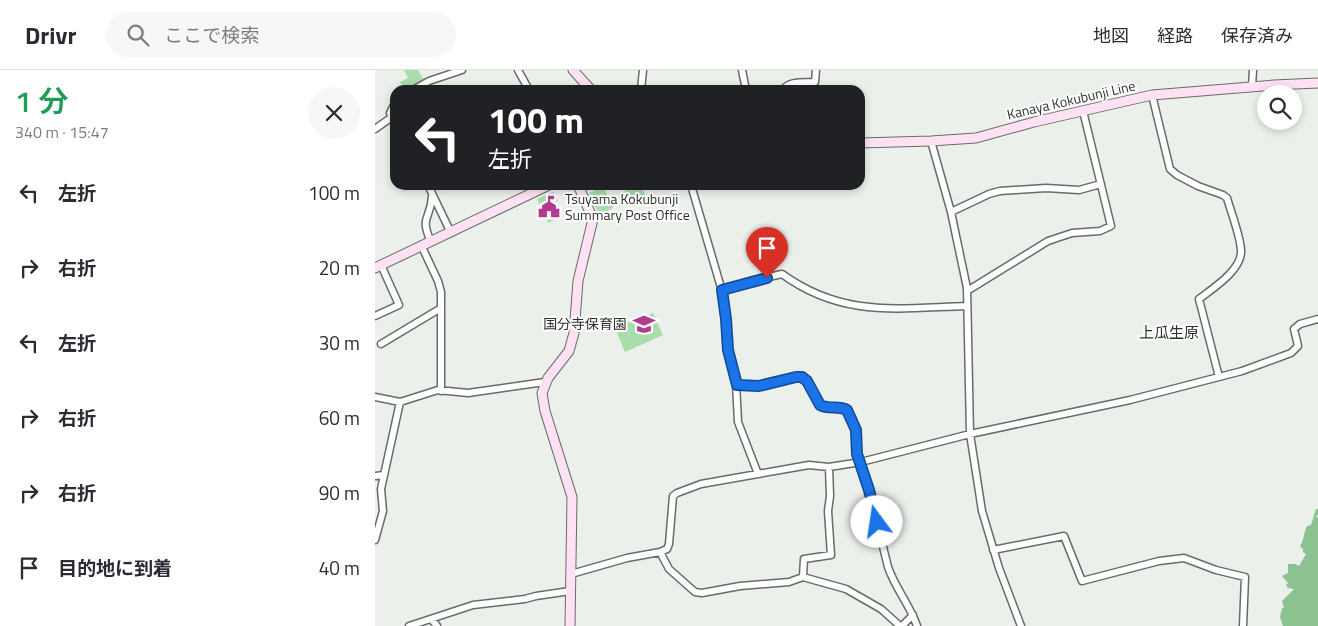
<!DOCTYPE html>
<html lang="ja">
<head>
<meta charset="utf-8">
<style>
	:root { --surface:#fff; --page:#f7f7f7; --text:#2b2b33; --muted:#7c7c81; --line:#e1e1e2 }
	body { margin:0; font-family:"Titillium Web","Noto Sans JP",sans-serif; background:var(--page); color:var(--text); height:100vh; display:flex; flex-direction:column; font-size:19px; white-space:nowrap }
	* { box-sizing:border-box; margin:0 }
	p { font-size:16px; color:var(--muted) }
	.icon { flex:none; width:28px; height:28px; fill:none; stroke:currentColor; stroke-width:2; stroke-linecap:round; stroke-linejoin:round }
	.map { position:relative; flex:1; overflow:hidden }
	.panel { display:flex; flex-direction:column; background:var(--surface); width:375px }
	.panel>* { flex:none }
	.guide { position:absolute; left:15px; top:15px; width:475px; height:105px; border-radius:15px; box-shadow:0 2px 8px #0003; background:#202124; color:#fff; overflow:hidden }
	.controls { position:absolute; left:882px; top:15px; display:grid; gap:10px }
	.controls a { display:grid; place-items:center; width:45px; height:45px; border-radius:50%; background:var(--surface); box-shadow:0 2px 8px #0003; font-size:25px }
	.pin { position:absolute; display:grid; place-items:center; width:42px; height:42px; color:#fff; margin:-51px -21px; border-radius:50% 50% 50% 0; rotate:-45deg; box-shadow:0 0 5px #0007 }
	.pin .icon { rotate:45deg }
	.me { position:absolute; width:55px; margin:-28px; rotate:346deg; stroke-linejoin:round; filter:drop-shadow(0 0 4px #0008) }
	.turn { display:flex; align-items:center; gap:18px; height:105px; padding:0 15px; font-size:22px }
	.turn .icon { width:65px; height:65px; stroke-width:2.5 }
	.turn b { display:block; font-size:35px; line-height:42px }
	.round { display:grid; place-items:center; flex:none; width:52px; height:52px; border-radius:26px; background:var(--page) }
	.overview { display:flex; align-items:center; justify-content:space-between; height:85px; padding:0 15px }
	h1 { font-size:30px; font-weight:600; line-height:38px; color:#1e9e55 }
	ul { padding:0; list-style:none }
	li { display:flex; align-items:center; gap:15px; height:75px; padding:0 15px }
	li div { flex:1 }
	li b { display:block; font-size:19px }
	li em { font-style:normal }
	header { display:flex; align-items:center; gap:30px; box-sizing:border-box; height:70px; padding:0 25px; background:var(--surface); border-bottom:1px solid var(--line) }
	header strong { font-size:24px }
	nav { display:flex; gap:28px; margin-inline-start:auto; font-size:18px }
	.search { width:350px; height:45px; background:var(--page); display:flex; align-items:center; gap:12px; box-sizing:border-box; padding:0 18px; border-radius:28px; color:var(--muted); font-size:19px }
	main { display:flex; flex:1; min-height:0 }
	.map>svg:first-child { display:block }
</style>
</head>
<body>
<header>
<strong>Drivr</strong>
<div class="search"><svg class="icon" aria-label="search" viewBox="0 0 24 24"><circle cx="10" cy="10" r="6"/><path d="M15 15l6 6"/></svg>ここで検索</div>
<nav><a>地図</a><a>経路</a><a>保存済み</a></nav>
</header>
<main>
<section class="panel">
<div class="overview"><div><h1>1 分</h1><p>340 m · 15:47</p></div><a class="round"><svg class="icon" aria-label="close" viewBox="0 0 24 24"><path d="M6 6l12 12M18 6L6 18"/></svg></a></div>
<ul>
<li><svg class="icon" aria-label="left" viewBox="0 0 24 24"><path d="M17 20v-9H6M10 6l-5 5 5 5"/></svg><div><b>左折</b></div><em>100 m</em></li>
<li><svg class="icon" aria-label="right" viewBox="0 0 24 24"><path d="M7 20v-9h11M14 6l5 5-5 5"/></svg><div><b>右折</b></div><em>20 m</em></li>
<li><svg class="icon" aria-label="left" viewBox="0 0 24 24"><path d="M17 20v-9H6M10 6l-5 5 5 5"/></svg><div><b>左折</b></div><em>30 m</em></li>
<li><svg class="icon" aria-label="right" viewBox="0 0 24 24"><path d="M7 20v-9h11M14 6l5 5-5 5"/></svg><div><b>右折</b></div><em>60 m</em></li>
<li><svg class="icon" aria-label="right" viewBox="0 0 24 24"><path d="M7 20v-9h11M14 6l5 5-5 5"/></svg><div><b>右折</b></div><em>90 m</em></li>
<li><svg class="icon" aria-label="arrive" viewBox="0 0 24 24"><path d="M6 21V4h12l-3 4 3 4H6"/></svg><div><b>目的地に到着</b></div><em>40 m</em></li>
</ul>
</section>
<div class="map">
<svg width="943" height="556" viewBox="0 0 943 556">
	<rect width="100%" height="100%" fill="#ebf0eb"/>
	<path fill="#8bc290" d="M941 439H943V445L941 446 943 448V556H908L905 547 907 538H909L907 531 919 519 913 518 911 515 913 513 907 506 913 503V494H920L924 496 931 484 928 482V479L925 476C929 470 929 462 932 456L936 455Z"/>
	<path fill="#a7deab" d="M29 0H43L48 9 29 20 25 12 33 8Z
		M217 115H228L238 138 224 145 214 123 219 121Z
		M258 115H266L272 130 255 136 249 118Z
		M179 122 183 131 178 134 184 147 173 153 162 129Z
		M278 243 288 265 250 282 242 263 250 260 247 253 266 244 267 248Z"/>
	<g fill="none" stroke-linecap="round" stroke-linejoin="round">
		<g stroke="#676c68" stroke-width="9">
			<path id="street" d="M143 0 154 20
				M367 0 371 20
				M877 17 878 0
				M38 20 54 11 87 0
				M266 20 268 0
				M408 20C414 10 430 13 440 12L441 0
				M777 25 795 99 802 105 823 116 848 125 852 128C856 142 866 168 866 181 867 200 837 219 824 229L844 307
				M20 33 15 43 20 53
				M0 59 17 47
				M556 71 576 142 592 218 595 364 607 441 624 498 646 556
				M53 115 76 163
				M316 115 347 221 351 249 353 280 361 313 363 352 383 404
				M576 142 614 124 625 121 671 118 704 120 726 114
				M56 172C44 145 56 150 57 126
				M47 177 63 211 66 222V321
				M347 221 376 211 407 204C468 248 522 238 592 236
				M592 221 673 171 697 163 725 161 736 156 708 41
				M0 246 24 235 6 195
				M6 274 66 238
				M362 315 384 316 421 307H427C437 314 439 332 448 337 455 340 462 337 469 338L474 342 481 360 482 384 494 420 513 497C520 518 535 535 542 556
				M0 327 25 332 63 320 93 323 170 312
				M0 406 9 405
				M0 470 8 441 6 419 25 332
				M618 480 689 466 707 511 784 491 809 488 841 500 870 507 868 556
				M285 482 294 499 320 522 327 523 365 516 414 512 428 507 471 519 506 539 525 556
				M196 504 252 488 285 482 292 479 294 474 298 426 302 423 326 414 434 395 454 397 486 392 595 364 755 330 867 301 916 283 923 276 919 259 925 254 943 249
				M428 507 429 489 456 485 453 441 455 426 454 397
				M57 550 62 556
				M34 556 98 535 150 529 161 526 195 521
				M527 556 538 545"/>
		</g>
		<g stroke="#676c68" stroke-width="11">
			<path id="secondary" d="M198 0 216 20
				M485 73 556 71 601 68 659 52 777 25 899 15 943 13
				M0 198 174 115
				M195 556 197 427 170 341 167 323 173 308 194 281 199 263 203 211 218 149 203 115"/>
		</g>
		<use href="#street" stroke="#fff" stroke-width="6"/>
		<use href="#secondary" stroke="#fee2f3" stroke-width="9"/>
	</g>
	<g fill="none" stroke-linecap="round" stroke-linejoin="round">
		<g stroke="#114b97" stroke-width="12">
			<path id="route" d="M392 208 347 220 351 249 353 280 362 315 384 316 421 307H427L432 311 445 335C454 340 463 335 472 340L481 360 482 384 494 420 502 452"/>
		</g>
		<use href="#route" stroke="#1a73e8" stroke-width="9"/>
	</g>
	<defs>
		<g id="civic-bare" transform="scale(1.725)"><path d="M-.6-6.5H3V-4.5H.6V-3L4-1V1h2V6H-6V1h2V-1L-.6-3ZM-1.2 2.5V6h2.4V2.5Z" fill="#b33b8f" stroke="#fff" stroke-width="2.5" paint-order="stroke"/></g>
		<g id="school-bare" transform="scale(1.725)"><path d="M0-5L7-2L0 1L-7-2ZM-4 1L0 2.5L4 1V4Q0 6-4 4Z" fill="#b33b8f" stroke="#fff" stroke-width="2.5" paint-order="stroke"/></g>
	</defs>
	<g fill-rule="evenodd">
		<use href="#civic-bare" x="174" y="137"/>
		<use href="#school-bare" x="269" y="254"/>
	</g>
	<g text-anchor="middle" stroke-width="4" stroke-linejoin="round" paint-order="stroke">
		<g font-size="14" fill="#2d2f2e" stroke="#fff">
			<text transform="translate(696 30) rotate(-13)" y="5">Kanaya Kokubunji Line</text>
		</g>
		<g font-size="14" fill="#2d2f2e" stroke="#fff" text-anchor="start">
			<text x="190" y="134">Tsuyama Kokubunji<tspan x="190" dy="16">Summary Post Office</tspan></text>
			<text x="252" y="259" text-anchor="end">国分寺保育園</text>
		</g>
		<g font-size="15" fill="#2d2f2e" stroke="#fff">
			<text x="794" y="268">上瓜生原</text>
		</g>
	</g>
</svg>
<div class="controls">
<a><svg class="icon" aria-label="search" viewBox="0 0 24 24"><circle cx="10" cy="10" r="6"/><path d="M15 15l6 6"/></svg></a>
</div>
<div class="pin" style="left:392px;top:208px;background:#d93025"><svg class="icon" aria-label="arrive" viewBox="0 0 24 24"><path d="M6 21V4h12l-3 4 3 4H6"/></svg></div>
<svg class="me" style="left:502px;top:452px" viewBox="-20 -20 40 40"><circle r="19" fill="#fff"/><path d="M0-13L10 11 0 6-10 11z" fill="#1a73e8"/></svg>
<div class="guide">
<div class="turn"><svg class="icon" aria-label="left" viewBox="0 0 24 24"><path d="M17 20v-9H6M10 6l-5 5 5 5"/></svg><div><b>100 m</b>左折</div></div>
</div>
</div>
</main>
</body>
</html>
